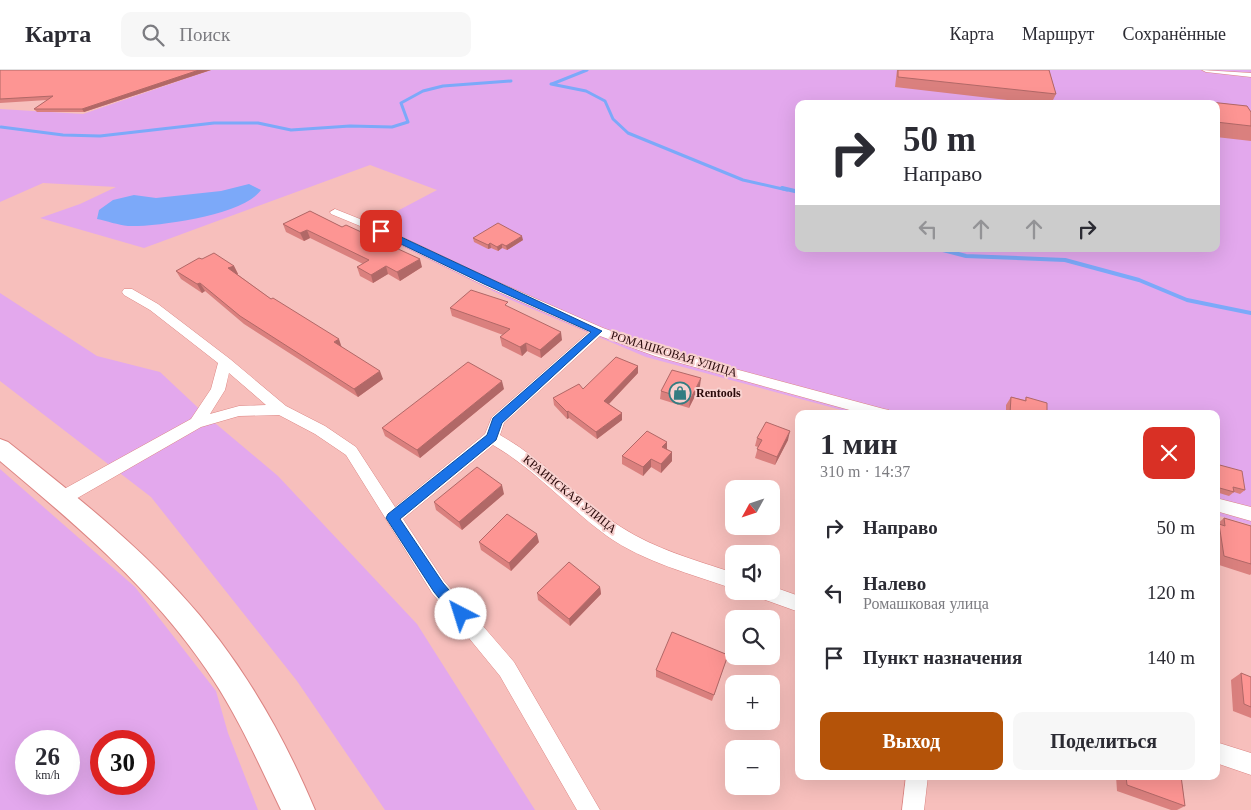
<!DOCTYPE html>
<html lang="ru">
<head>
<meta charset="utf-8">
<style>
	:root { --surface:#fff; --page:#f7f7f7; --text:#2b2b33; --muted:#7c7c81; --line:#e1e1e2; --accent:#b45309 }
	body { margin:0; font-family:Georgia,serif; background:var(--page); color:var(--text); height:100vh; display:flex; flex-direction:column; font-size:19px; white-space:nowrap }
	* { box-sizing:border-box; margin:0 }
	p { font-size:16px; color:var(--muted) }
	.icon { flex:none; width:28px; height:28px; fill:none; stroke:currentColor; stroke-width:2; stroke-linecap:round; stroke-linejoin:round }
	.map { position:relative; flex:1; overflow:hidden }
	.drawer { position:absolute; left:795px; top:340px; width:425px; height:370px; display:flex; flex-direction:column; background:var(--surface); border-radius:10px; box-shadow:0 5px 20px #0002 }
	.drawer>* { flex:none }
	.top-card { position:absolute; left:795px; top:30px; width:425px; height:152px; border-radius:10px; box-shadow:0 5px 20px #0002; background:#fff; color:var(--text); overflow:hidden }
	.needle { width:32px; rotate:230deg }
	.fabs { position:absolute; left:725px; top:410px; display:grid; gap:10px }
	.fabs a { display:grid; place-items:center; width:55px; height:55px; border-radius:10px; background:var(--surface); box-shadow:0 5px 20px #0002; font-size:25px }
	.speed { position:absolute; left:15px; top:660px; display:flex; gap:10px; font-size:25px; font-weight:700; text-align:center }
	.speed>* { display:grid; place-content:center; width:65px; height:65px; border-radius:50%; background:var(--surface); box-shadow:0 5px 20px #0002; line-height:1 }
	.speed small { font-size:12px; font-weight:400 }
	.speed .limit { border:8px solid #d22; background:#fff; color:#111 }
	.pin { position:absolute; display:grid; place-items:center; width:42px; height:42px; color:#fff; margin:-21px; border-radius:10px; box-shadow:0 2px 8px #0006 }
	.me { position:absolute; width:55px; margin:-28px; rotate:320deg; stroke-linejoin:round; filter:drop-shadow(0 0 4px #0008) }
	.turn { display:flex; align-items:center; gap:18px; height:105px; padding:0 25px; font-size:22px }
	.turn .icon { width:65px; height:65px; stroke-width:2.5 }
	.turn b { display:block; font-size:35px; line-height:42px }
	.lanes { display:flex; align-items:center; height:48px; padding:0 25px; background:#0003; justify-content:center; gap:25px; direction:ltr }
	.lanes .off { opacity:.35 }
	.round { display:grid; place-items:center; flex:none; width:52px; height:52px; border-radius:10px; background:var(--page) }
	.summary { display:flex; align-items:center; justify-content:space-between; height:85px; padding:0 25px }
	h1 { font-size:30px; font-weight:700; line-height:38px }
	.button { display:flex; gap:10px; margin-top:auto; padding:10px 25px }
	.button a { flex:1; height:58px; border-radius:10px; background:var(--accent); color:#fff; font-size:20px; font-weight:700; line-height:58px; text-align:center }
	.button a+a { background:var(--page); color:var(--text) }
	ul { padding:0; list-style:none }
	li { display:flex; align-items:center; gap:15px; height:65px; padding:0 25px }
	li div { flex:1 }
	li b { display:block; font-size:19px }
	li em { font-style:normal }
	header { display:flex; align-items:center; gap:30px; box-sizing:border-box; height:70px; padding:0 25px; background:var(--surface); border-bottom:1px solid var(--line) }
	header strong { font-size:24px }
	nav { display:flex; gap:28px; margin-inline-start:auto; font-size:18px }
	.search { width:350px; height:45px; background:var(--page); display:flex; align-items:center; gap:12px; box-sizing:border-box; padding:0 18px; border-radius:10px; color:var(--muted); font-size:19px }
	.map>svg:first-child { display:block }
</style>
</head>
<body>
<header>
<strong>Карта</strong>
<div class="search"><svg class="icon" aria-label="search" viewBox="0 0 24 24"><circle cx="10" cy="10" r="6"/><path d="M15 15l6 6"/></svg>Поиск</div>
<nav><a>Карта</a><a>Маршрут</a><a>Сохранённые</a></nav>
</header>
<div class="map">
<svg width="1251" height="740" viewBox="0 0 1251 740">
	<rect width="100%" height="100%" fill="#f7bfbc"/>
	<path fill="#e3a8ed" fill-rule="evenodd" d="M211 0H1251V455L1216 445V344H856L646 287 511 230 365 158 437 120 370 95 144 178 40 148 80 134 116 117 43 113 0 132V39L83 44ZM799 34H1216V179H799Z
		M0 223 97 286 160 302 209 348 278 406 417 554 535 740H385L297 611 151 427 0 311Z
		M0 399 135 517 216 621 228 663 258 740H0ZM26 671H69V714H26ZM101 671H144V714H101Z"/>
	<path fill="#7ca9f9" d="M249 114 261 120C244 145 157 157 128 156 118 155 107 151 97 149L99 140 113 130 134 125 156 128 221 121Z"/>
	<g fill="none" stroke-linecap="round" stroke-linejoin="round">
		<path stroke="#7ca9f9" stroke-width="3" d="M551 14 586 21 605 31 613 49 628 63 743 110 787 120
			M552 14 587 0
			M1 57 63 65 100 66 214 53H258L291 60 350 56 392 57 408 52 401 33 423 21 443 16 511 11"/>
		<path stroke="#7ca9f9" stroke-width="4" d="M782 118 799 122
			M939 179 966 186 1065 190 1139 210 1187 230 1251 243"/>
		<g stroke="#dc8583" stroke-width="1">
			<path id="street" d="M1202 0 1251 3V7L1206 2Z
				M335 139 385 159 491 209 603 258 664 280 884 339 889 340 891 344H864L655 286 600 266 504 353 500 365C545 390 578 430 621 457 655 479 695 490 734 503V519C691 504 644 492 607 466 567 437 535 399 493 375L403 449 444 511 514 592 600 740H577L500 606 432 523 346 385 315 364 279 345 239 346 201 357 67 434 61 435 55 434 53 429 55 424 191 349 211 319 218 293 150 240 124 225 122 222 124 219H132L158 234 230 289 286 336 325 356 356 377 395 437 485 364 492 347 589 262 483 215 377 163 331 144 330 142ZM229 303 266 335 239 336 210 344 225 320Z
				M1216 428 1251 437V451L1216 441Z
				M771 516 799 526V542L757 527 754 521H771Z
				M1216 672 1251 683V705L1216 693Z
				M906 706H928L924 740H902Z"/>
		</g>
		<g stroke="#dc8583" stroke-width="2">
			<path id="secondary" d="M0 369 8 372C67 419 128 466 179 522 237 584 282 661 315 740H281C258 692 236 642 206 599 150 517 75 454 0 391Z"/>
		</g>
		<use href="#street" fill="#fff" fill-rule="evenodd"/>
		<use href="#secondary" fill="#fff" fill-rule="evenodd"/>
	</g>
	<path fill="#da807e" d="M0 0H211L84 42H37L34 39 47 30 0 33Z
		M897 0H1049L1056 24 1051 34H1043L895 17Z
		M1201 31 1247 36 1251 42V71L1216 67V34H1199Z
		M310 141 422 197 400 211 388 204 373 213 360 206 357 197 363 194 310 168 304 171 286 162 283 154Z
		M473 168 523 170 507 180 502 178 498 181 491 178 488 179 474 172Z
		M202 189 234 196 238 204H237L271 229 342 277 383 309 358 327 244 254 205 221 202 223 181 209 176 201Z
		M509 237 562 270 541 288 527 281 522 286 502 276 500 267 503 265 452 246 450 238Z
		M638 303 609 334 622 343V350L597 369 569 348 567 349 554 335 553 328Z
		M700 316 689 338 660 329 661 321Z
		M504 319 420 388 385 366 382 358Z
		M1011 327 1025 330 1026 327 1047 344H1006V335Z
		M757 368 788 370 775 395 755 388 758 377 755 376Z
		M667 372V379L672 382V391L661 403 651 397 643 406 622 394V386Z
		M1216 394 1245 420 1240 424 1234 422 1229 426 1216 422Z
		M504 424 462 460 436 440 434 432Z
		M1224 448 1251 456V504L1250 505 1216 494V455Z
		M479 472H539L511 501 481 480Z
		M600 517 601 524 570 556 538 530 537 523Z
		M728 585 712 631 656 607V600Z
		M1241 603 1251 607V648L1233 641 1231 610Z
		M1116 706H1181L1185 736 1177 740H1171L1117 721Z"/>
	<path fill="#b16867" d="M199 0H211L84 42 82 39Z
		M307 160 310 168 304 171 300 163Z
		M522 166 523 170 507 180 506 176Z
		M490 173 491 178 488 179V175Z
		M502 174V178L498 181 497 177Z
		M420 189 422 197 400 211 397 202Z
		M234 196 238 204 233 207 228 198Z
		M386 196 388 204 373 213 371 205Z
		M200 213 205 221 202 223 197 214Z
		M561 262 562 270 541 288 540 280Z
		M339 269 342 278 334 272Z
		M526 273 527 281 522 286 520 277Z
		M638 296V303L605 338 604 331Z
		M380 301 383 309 358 327 354 319Z
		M701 308 700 316 689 338 690 330Z
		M502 311 504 319 420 388 417 380Z
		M568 341 569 348 567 349V342Z
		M622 343V350L597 369 596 362Z
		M790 361 788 370 775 395 777 387Z
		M667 372V380L662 377Z
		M672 382V391L661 403V394Z
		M651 389V397L643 406V397Z
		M502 415 504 424 462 460 459 452Z
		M537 464 539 472 511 501 509 493Z
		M600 517 601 524 570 556 569 549Z"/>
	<path fill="#fd9593" stroke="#b16867" d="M0 0H199L82 39H34L53 26 0 29Z
		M898 0H1049L1056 24 898 7Z
		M1201 31 1247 36 1251 42V56L1216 52V34H1202Z
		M310 141 342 157 346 155 420 189 397 202 386 196 371 205 357 197 369 190 307 160 300 163 283 154Z
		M498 153 522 166 506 176 502 174 497 177 490 173 488 175 473 168Z
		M214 183 234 196 228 198 271 229 273 228 339 269 334 272 380 301 354 319 240 246 200 213 197 214 176 201 199 188 202 189Z
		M471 220 508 232 505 235 561 262 540 280 526 273 520 277 500 267 510 259 450 238Z
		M616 287 638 296 604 331 622 343 596 362 568 341 567 342 553 328 579 314 583 319Z
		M468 292 502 311 417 380 382 358Z
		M672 300 701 308 690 330 661 321Z
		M1011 327 1026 331V327L1047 333V344H1010Z
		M766 352 790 361 777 387 757 379 762 370 757 368Z
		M647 361 667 372 662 377 672 382 661 394 651 389 643 397 622 386Z
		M1216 394 1242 401 1245 420 1233 417 1234 422 1216 417Z
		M477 397 502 415 459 452 434 432Z
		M507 444 537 464 509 493 479 472Z
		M1224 448 1251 456V494L1224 486 1219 454 1225 456Z
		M569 492 600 517 569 549 537 523Z
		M672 562 728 585 714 625 656 600Z
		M1241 603 1251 607V637L1244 634Z
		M1126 706H1181L1185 736 1127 715Z"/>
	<path fill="#1a73e8" stroke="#114b97" d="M378 159H384L602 261 502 353 496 370 400 449 443 513 466 540 468 544 466 549 461 551 456 549 434 522 386 448 388 444 487 365 493 348 591 262 484 214 378 163Z"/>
	<defs>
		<g id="shop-ring" transform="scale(1.125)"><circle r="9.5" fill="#f8d1cf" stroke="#337c81" stroke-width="1.5"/><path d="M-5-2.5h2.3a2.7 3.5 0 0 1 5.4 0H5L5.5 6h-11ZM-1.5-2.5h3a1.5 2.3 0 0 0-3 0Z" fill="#337c81"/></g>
	</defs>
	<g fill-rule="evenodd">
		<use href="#shop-ring" x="680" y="323"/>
	</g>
	<g text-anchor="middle" stroke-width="4" stroke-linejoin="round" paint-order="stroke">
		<g font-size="12" fill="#280809" stroke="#f8d1cf">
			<text transform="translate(674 284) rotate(17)" y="4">РОМАШКОВАЯ УЛИЦА</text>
			<text transform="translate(570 424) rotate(39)" y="4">КРАИНСКАЯ УЛИЦА</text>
		</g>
		<g font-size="12" font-weight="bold" fill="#280809" stroke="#f8d1cf" text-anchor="start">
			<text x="696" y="327">Rentools</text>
		</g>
	</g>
</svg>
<div class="fabs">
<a><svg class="needle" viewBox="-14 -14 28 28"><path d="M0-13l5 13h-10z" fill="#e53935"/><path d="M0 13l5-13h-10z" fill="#7c7c81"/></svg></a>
<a><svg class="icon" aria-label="sound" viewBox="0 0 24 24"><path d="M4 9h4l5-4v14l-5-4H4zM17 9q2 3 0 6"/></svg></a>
<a><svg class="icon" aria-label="search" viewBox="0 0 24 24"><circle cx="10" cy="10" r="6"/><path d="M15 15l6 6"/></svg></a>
<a>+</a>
<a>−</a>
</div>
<div class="speed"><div>26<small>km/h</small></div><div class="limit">30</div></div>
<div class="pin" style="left:381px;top:161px;background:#d93025"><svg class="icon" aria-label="arrive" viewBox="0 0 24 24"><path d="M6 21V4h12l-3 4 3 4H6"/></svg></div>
<svg class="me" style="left:461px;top:544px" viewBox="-20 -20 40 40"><circle r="19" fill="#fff"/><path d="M0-13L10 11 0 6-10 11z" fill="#1a73e8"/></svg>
<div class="top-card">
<div class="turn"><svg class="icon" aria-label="right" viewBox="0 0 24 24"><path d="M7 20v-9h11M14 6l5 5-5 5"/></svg><div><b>50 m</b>Направо</div></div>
<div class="lanes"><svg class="icon off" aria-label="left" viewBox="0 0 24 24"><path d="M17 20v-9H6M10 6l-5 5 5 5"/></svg><svg class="icon off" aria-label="ahead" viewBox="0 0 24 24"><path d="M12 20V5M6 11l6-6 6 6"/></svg><svg class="icon off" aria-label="ahead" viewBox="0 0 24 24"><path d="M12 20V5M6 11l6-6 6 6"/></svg><svg class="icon" aria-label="right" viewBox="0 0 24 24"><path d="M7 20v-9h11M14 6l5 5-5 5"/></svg></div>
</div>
<section class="drawer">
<div class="summary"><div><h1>1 мин</h1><p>310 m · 14:37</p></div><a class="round" style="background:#d93025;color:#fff"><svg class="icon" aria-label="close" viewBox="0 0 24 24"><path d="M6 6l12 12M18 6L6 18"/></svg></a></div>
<ul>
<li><svg class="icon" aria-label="right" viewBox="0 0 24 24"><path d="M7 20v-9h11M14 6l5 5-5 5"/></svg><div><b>Направо</b></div><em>50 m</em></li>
<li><svg class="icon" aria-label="left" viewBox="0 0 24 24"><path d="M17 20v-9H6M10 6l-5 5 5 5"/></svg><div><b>Налево</b><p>Ромашковая улица</p></div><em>120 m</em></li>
<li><svg class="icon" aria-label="arrive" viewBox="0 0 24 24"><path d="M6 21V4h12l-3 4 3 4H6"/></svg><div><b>Пункт назначения</b></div><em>140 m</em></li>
</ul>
<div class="button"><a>Выход</a><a>Поделиться</a></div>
</section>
</div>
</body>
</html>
